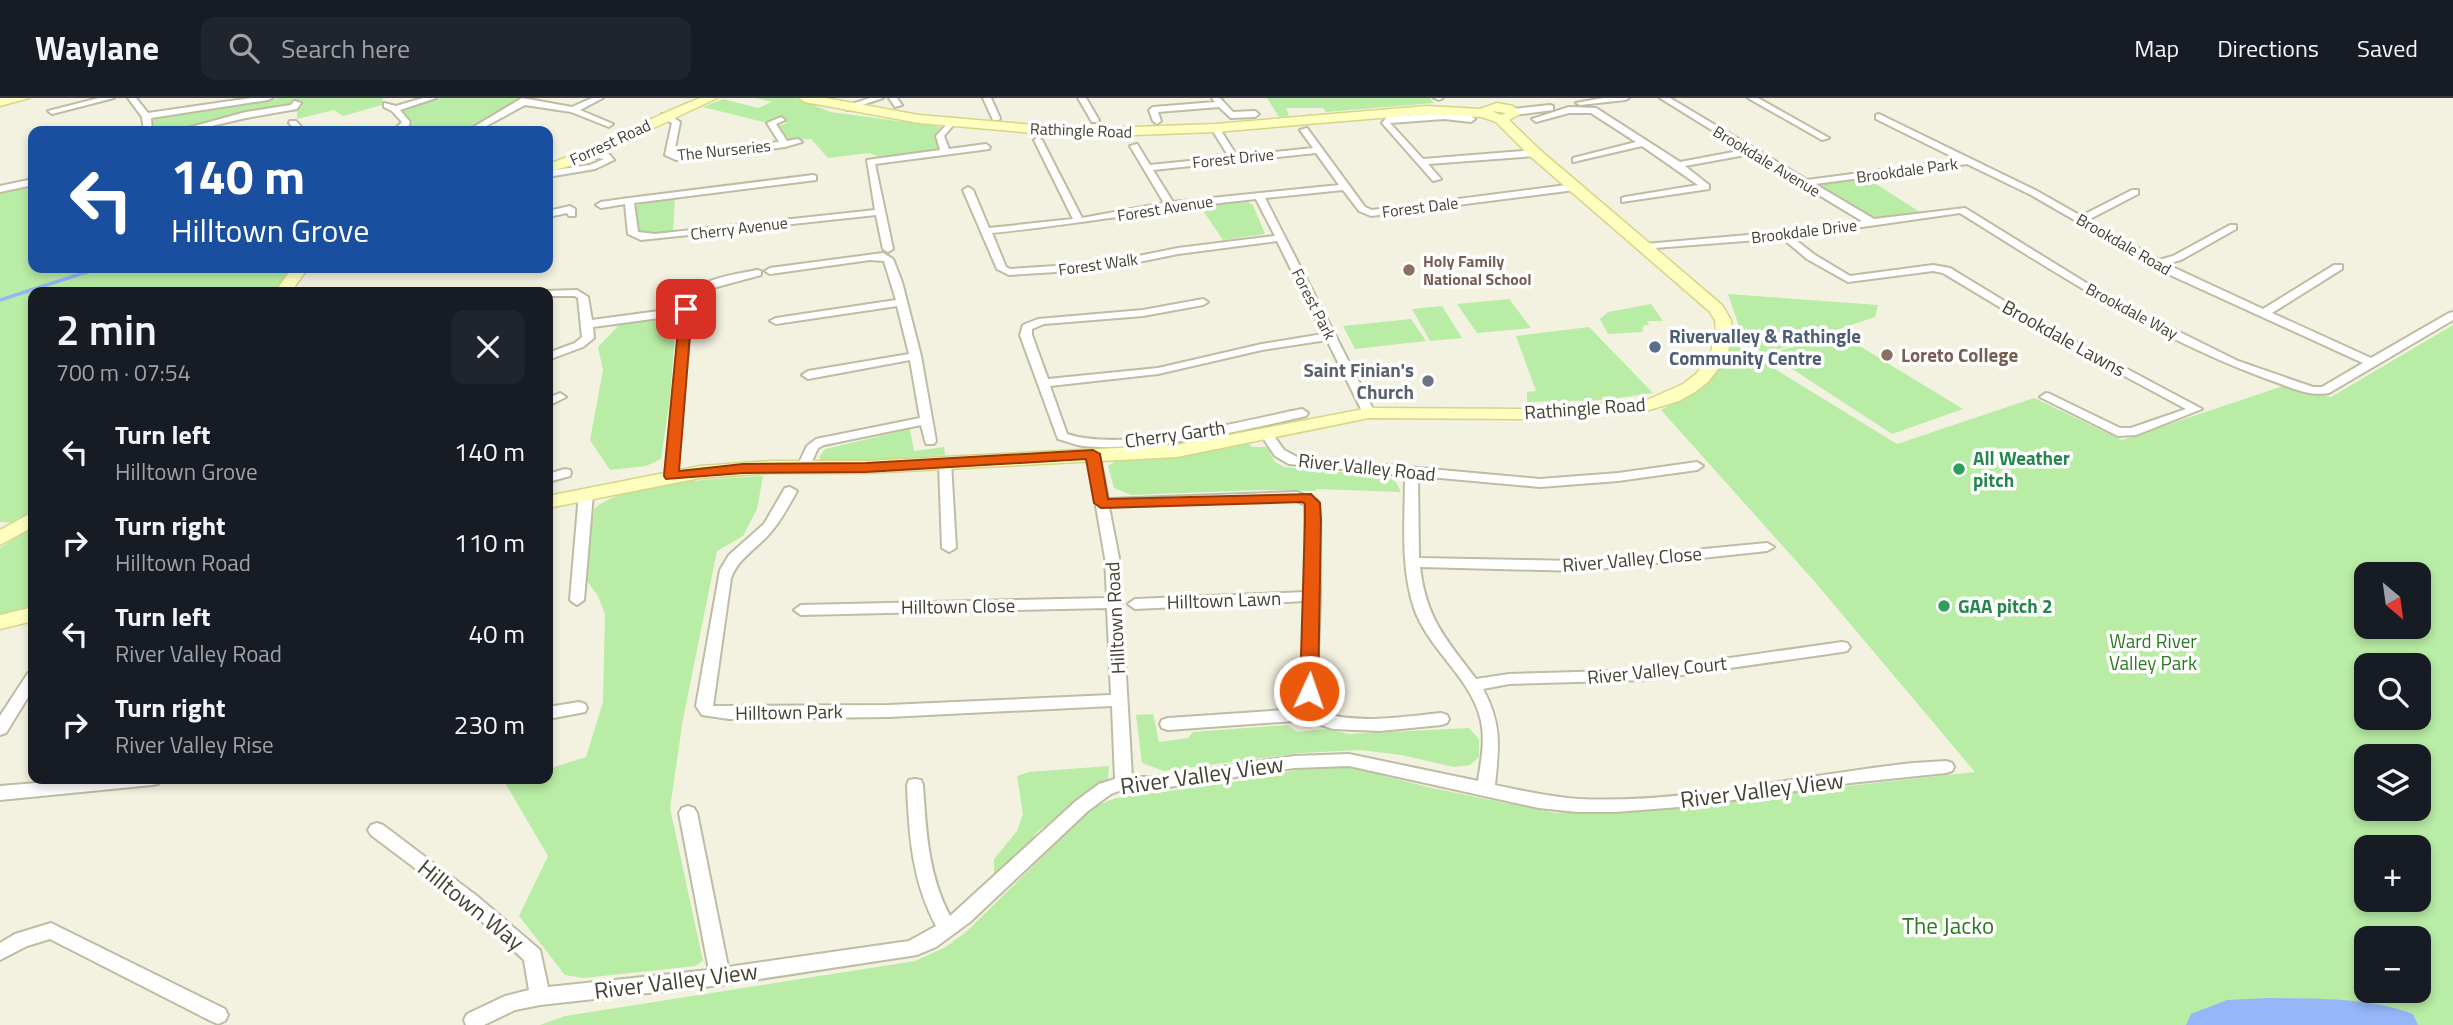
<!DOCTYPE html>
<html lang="en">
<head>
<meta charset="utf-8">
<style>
	:root { --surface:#171b24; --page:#20242c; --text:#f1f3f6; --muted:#9ea1a6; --line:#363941 }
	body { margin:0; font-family:"Titillium Web",sans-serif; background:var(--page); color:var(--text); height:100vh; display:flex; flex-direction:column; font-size:26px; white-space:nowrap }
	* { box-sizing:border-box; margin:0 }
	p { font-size:23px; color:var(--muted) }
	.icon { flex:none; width:38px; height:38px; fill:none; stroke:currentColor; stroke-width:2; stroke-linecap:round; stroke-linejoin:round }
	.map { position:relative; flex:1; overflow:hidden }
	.drawer { position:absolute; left:28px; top:189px; width:525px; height:497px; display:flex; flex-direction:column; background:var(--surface); border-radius:14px; box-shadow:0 4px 10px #0003 }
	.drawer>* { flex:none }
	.guide { position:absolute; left:28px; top:28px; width:525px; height:147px; border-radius:14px; box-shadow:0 4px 10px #0003; background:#1a4fa0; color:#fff; overflow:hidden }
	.needle { width:46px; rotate:151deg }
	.tools { position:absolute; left:2354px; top:464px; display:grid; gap:14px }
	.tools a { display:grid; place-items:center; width:77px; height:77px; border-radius:14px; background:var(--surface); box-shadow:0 4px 10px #0003; font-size:35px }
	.pin { position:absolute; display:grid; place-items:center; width:60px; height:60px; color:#fff; margin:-30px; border-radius:14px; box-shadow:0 4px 10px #0006 }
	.me { position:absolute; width:77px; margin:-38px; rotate:3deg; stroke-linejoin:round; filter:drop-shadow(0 0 5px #0008) }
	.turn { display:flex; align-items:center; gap:24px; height:147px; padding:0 28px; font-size:32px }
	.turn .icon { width:91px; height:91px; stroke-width:2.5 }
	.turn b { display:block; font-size:49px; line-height:60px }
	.round { display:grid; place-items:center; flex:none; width:74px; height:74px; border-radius:14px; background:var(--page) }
	.headline { display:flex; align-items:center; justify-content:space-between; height:119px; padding:0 28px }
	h1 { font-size:42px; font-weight:600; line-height:52px }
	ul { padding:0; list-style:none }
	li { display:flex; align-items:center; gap:21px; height:91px; padding:0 28px }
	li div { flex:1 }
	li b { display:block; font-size:26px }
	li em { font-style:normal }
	header { display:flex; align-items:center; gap:42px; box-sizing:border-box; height:98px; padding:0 35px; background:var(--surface); border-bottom:2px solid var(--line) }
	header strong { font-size:33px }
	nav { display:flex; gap:38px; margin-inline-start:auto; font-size:24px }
	.search { width:490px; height:63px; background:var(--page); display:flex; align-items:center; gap:18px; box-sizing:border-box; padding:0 24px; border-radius:14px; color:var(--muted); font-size:26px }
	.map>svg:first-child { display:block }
</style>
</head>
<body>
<header>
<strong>Waylane</strong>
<div class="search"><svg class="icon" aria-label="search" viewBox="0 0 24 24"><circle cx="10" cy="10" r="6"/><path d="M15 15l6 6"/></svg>Search here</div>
<nav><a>Map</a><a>Directions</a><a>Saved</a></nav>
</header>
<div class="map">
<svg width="2453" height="927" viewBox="0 0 2453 927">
	<rect width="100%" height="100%" fill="#f3f2e1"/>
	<path fill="#b9eca5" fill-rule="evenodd" d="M279 0H383L382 3 389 5 343 18 334 12 297 21V11L303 8 300 6C251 13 201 33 152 33L153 18Z
		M440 0H522L516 7 465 33H402L413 25 401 11Z
		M756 0H795L831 14 941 29 935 37 938 49 930 54 882 60 869 55 828 60 811 41 789 42 778 28 787 25 780 20 763 24 703 9 723 1 758 10 772 4Z
		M1267 0H1430L1434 5 1326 14 1323 10H1286L1289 18 1279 19Z
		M1865 79 1920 114 1879 120 1871 118 1819 90 1824 85Z
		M33 87V170H295L296 176 283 194H33V420L26 425 0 424V94Z
		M675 98 673 135 648 137 639 134 636 108 646 103Z
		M1248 104 1253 107 1265 136 1223 142 1200 108Z
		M1728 196 1878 207 1875 219 1765 256 1744 243Z
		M1509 201 1531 230 1477 235 1457 206Z
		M1651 206 1663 223H1647L1649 227H1644L1642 234 1608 236 1600 221 1608 214Z
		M1442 208 1462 240 1430 243 1412 211Z
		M668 219 676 221 670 300 661 361 646 368 610 372 590 342 603 272 598 249 620 226Z
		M1411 221 1426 243 1355 251 1343 228Z
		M2453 227V927H540L565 918 915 863 944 850 966 834 1083 719 1098 707 1116 700 1229 685 1333 665 1432 690 1556 715 1685 706 1975 674 1815 484 1661 312C1690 296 1717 275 1731 244L1897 346 2034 300 2122 342 2283 288 2331 299ZM2366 476H2418V528H2366ZM2366 567H2418V620H2366ZM2366 658H2418V710H2366ZM2366 749H2418V802H2366ZM2366 840H2418V892H2366Z
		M1589 229 1653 295 1605 302 1527 304V294L1536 293 1516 238Z
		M1838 235 1963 311 1892 336 1769 256Z
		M910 331 914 353 944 349 945 357 879 363 821 362 819 359 825 351Z
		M1249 346 1252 349H1267L1275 364 1284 369 1384 378 1396 384 1401 394 1316 391V393L1258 392 1131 397 1114 390 1108 368 1120 360 1189 356Z
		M763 378 757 411 743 438 717 453 683 621 670 710 703 863 695 868 584 880 565 877 519 818 548 758 504 683 548 681V671L586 659 603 604 605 516 598 498 585 480 594 411C625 383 721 381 763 378Z
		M33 428V510L7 514 0 519V450Z
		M1153 616 1159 644 1188 640 1193 634 1287 627 1297 634 1326 631 1349 636 1469 630 1479 641V659L1470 667 1454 669 1401 657 1360 652 1300 655 1164 673 1142 665 1136 617Z
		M1109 668 1108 682 1038 733 1022 754 994 779V761L1017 733 1023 716 1017 678 1029 674Z"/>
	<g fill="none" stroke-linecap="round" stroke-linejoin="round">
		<path stroke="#95b6f8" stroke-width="3.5" d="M0 202 99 170"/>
		<path fill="#95b6f8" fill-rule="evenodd" d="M2268 900C2316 901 2368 899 2413 916L2418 927H2186L2191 916 2227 902Z"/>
		<g stroke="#bebca3" stroke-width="4">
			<path id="street" d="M99 0H114L52 16 48 13Z
				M128 0H136L148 15 251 0H272L268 2 151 20 152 33H144L142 19Z
				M423 0H436L400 12 410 24C408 33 401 33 393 33L402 24 392 13 384 9V5L396 8Z
				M522 0 572 9 592 0H603L580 12 613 26 609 29 571 14 525 7 477 33H467Z
				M870 0H883L847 12 843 9Z
				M889 0H897L902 7 895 9Z
				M983 0H991L1000 20 999 22H993Z
				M1078 0H1086L1099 22 1098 24H1092Z
				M1212 0H1220L1233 14 1255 13 1259 16 1255 19 1231 20 1219 9 1158 14 1161 23 1157 26 1153 23 1149 12 1153 9 1215 4Z
				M1434 0H1443L1439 2Z
				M1603 0H1629L1625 2 1580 7 1576 5Z
				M1660 0H1670L1807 82 1959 62 1876 21V17L1879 16 2037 93 2081 118 2132 92H2138V96L2088 122 2159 162 2173 158 2230 127H2236V131L2181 162 2166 166 2263 211 2334 167H2342V171L2272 215 2371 260 2449 215 2453 214V222L2329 295C2307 299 2288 288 2267 281 2157 241 2059 177 1960 115L1792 139 1815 157 1850 178 1933 167 1950 170 2039 224 2202 311 2136 337 2118 338 2040 299 2046 295 2050 296 2120 330H2131L2186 311 2031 228 1943 175 1933 173 1848 184 1807 161 1782 140 1641 151V147L1645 146 1784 134 1862 123 1751 56 1685 68 1709 87V91L1622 104V100L1625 99 1698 87 1642 48 1573 64V60L1636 44 1591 15H1569L1536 24 1532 21 1569 9 1596 10 1680 64 1744 52ZM1967 66 2031 97 2168 176 2363 265 2322 289H2313L2238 263 2109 199 1965 110 1874 121 1815 86Z
				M1748 0H1758L1829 40 1822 42Z
				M294 3 301 5 297 11 246 20 190 33H176L246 14 291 7Z
				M1550 7 1553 8V12L1513 17 1509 14 1513 11Z
				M1444 15 1471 18 1475 21 1471 24 1444 21 1390 25 1423 61 1535 52 1539 55 1535 58 1428 66 1441 81 1433 83 1382 25 1387 19Z
				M662 16H668L680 24 674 56H676L779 44 767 25 781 19 785 22 776 26 787 43 798 41 802 44 785 49 676 62 665 57 672 25 662 20Z
				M952 21 956 24 944 38 949 51 986 46 990 49 989 51 875 66 893 151 888 154 883 151 876 117 641 142 628 136 625 106 601 110 596 107 601 104 629 100 813 77 816 78V82L634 105 638 134 655 136 875 112 867 62 940 52 936 38Z
				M290 23H296L305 33H296L289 25Z
				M1215 27 1218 28 1237 58 1313 50 1300 32 1307 30 1365 109 1372 112 1575 86 1580 89 1575 92 1371 118 1359 113 1343 92 1265 100 1375 315 1373 318 1369 319 1363 315 1327 242 1262 252 1158 276 1050 288 1067 336C1125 355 1241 323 1302 311L1308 315 1306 318C1243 333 1148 354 1083 348 1075 347 1066 343 1058 341L1020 237 1023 227 1038 221 1143 212 1203 201 1208 204 1203 207 1143 218 1044 226 1032 231V237L1048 281 1158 270 1262 246 1323 236 1277 143 1178 156 1104 171 1009 177 997 171 963 92 968 89 973 92 989 130 1073 121 1034 42 1038 39 1042 42 1082 120 1164 105 1130 48 1137 46 1150 67 1229 59 1211 30ZM1316 55 1339 87 1173 104 1153 72ZM1256 101 1275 138 1178 150 1104 165 1010 171 1006 169 992 135C1080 126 1168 110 1256 101Z
				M586 53 609 56 614 62 595 71 548 79V73L590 67 604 61 583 58 582 56Z
				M33 81V87L0 94V88Z
				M570 108 575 111V118H569L567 115 548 119V113Z
				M883 155 893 161 902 184 921 258 936 343 934 346H926L921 327 824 347 818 350 808 372H798L797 369 807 348 816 341 920 320 910 262 808 281 802 277 808 273 909 256 897 208 776 226 770 223 776 220 896 202 884 163 870 162 770 176 765 173 770 170Z
				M757 172 761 173V177L713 190 692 207 676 381H666L665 378 681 217 593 229 594 240 583 249 548 262V255L575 245 582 239 578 200 575 198H548V194H543L544 193 577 192 588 199 592 222 681 210C690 181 732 177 757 172Z
				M560 295 566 299 548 308V300Z
				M1267 333 1271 334 1284 352 1297 359 1540 381 1618 375 1697 364 1703 368 1697 372 1618 383 1540 389 1418 378 1419 460 1579 463 1767 445 1774 449 1767 453 1579 473 1420 469C1426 521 1446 541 1476 581L1509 576 1646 572 1842 544 1847 545 1850 549 1847 553 1842 554 1646 582 1509 586 1483 591C1502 626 1499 649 1495 687 1523 693 1550 699 1579 701 1690 706 1804 676 1914 665L1946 663 1952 665 1954 669 1952 673 1946 675 1850 685 1692 708 1615 714H1577L1539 710 1349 668 1294 670 1156 691H1124L1111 696 1088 713 970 824 936 849 917 857 720 887 540 907 515 912 484 927H466L464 922 467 916 505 898 529 892 524 862 465 808 371 737 368 732 371 727 377 725 383 727 477 798 540 852 548 889 709 872 679 715 682 710 688 708 694 710 697 715 728 869 909 843 936 828C912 783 909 737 907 687L909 682 915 681 921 682 923 687C926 732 928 777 950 818L1076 703 1099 686 1115 681 1112 608 888 619 729 621 702 617 696 608 720 472 729 457 764 426 785 390 790 389 797 393C789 407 781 423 770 435 757 451 739 459 731 480L713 608 888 607 1111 597 1107 510 801 517 794 512 801 507 1107 500 1105 460 1087 356 1093 352 1099 356 1108 401 1297 394 1317 402 1319 405 1320 498 1316 613C1356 627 1400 619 1441 615L1447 617 1449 621 1447 625 1441 627 1380 633 1333 631 1307 622 1168 632 1162 630 1160 626 1162 622 1168 620 1300 611 1306 503 1135 511 1128 506 1135 501 1306 494 1305 407 1295 402 1109 409 1119 460 1132 679H1156L1294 658 1349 656 1478 683C1481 663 1486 640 1480 619 1469 578 1428 551 1414 510 1400 468 1405 421 1405 377L1289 366 1275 358 1261 337Z
				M945 361 951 365 956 450 949 454 942 450 939 365Z
				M565 371 570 372 571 375 570 378 548 384V376Z
				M586 392 593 396 584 502 577 507 570 502 579 396Z
				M33 574V591L6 635 0 637V618L28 575Z
				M579 604 585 606 587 610 585 614 548 621V609Z
				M85 681H160L158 686 152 687 0 702V688Z
				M51 825 225 911 228 917 225 923 218 926 211 923 50 841 27 848 0 862V845L15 836Z"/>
		</g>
		<g stroke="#d5d589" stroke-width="3">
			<path id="secondary" d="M0 0H29L0 8Z
				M700 0H717L582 64 548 74V66C600 49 648 20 700 0Z
				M799 0H825L919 17 1080 31 1215 26 1427 8 1480 11 1497 5 1513 8 1520 16 1509 22 1540 52 1722 207 1731 222 1732 233 1727 259 1708 284 1695 294 1679 303 1649 312 1524 321 1369 320 1177 359 866 375H771L700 380 548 410V398L700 368 771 363H866L1177 347 1369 310 1524 311 1647 302 1683 286 1696 276 1710 258 1716 233 1715 222 1709 213 1530 58 1496 24 1482 19 1427 16 1215 34 1080 39 919 25 805 4ZM1492 13 1506 15 1501 17Z
				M292 170H308L291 194H275Z
				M33 414V429L0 447V432Z
				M33 509V523L0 531V517Z"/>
		</g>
		<use href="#street" fill="#fff" fill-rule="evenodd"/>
		<use href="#secondary" fill="#feffbf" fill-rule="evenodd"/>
	</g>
	<path fill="#ea580c" stroke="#983908" stroke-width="2" d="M686 208 692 211 679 373 743 366 866 365 1093 352 1100 356 1108 401 1311 396 1320 405 1321 422 1318 593 1315 597H1303L1300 593 1305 422V406L1302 404 1101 410 1094 405 1086 361 866 374 743 375 666 381 664 378 680 211Z"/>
	<g fill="#8d6e63" stroke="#fff" stroke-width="2.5">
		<circle cx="1409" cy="172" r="7"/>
		<circle cx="1887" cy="257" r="7"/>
	</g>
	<circle fill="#5c6f8a" stroke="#fff" stroke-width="2.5" cx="1655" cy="249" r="7"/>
	<circle fill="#6b7280" stroke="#fff" stroke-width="2.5" cx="1428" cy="283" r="7"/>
	<g fill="#2e9e5b" stroke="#fff" stroke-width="2.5">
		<circle cx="1959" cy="371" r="7"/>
		<circle cx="1944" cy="508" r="7"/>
	</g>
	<g text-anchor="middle" stroke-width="7" stroke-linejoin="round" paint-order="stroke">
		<g font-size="16" fill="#444231" stroke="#fff">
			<text transform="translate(1081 32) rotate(2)" y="6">Rathingle Road</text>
			<text transform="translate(610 44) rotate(-25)" y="6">Forrest Road</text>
			<text transform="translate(724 52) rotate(-6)" y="6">The Nurseries</text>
			<text transform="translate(1233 60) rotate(-6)" y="6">Forest Drive</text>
			<text transform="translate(1767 63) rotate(31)" y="6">Brookdale Avenue</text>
			<text transform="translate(1907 72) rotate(-8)" y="6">Brookdale Park</text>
			<text transform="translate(1420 109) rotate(-7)" y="6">Forest Dale</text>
			<text transform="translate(1165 110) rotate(-9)" y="6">Forest Avenue</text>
			<text transform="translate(739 130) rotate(-7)" y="6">Cherry Avenue</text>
			<text transform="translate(1804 133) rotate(-7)" y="6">Brookdale Drive</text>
			<text transform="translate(2124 146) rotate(30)" y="6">Brookdale Road</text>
			<text transform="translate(1098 166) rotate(-8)" y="6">Forest Walk</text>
			<text transform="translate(1314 206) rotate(63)" y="6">Forest Park</text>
			<text transform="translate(2132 213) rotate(28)" y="6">Brookdale Way</text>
		</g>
		<g font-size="16" font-weight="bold" fill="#785e54" stroke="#fff" text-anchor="start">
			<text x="1423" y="169">Holy Family<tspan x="1423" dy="18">National School</tspan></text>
		</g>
		<g font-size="19" font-weight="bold" fill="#4e5e75" stroke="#fff" text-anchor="start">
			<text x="1669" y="245">Rivervalley &amp; Rathingle<tspan x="1669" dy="22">Community Centre</tspan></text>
		</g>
		<g font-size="19" fill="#444231" stroke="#fff">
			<text transform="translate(2064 240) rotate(29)" y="7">Brookdale Lawns</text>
			<text transform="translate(1585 310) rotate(-4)" y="7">Rathingle Road</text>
			<text transform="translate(1175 336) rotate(-8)" y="7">Cherry Garth</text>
			<text transform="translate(1367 369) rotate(6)" y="7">River Valley Road</text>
			<text transform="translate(1632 461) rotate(-5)" y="7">River Valley Close</text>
			<text transform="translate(1224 502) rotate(-2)" y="7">Hilltown Lawn</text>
			<text transform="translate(958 508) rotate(-1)" y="7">Hilltown Close</text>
			<text transform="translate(1115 520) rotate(-93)" y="7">Hilltown Road</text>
			<text transform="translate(1657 572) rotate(-6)" y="7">River Valley Court</text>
			<text transform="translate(789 614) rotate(-1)" y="7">Hilltown Park</text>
		</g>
		<g font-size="19" font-weight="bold" fill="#785e54" stroke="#fff" text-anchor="start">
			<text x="1901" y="264">Loreto College</text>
		</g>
		<g font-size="19" font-weight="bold" fill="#5b616d" stroke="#fff" text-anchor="end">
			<text x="1414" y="279">Saint Finian's<tspan x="1414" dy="22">Church</tspan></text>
		</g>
		<g font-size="19" font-weight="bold" fill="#27864d" stroke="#fff" text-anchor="start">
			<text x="1973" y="367">All Weather<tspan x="1973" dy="22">pitch</tspan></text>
			<text x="1958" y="515">GAA pitch 2</text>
		</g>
		<g font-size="19" fill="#2a7b20" stroke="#fff">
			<text x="2153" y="550">Ward River<tspan x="2153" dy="22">Valley Park</tspan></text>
		</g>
		<g font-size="23" fill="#444231" stroke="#fff">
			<text transform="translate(1202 677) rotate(-8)" y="8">River Valley View</text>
			<text transform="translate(1762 692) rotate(-7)" y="8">River Valley View</text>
			<text transform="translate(471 807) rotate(39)" y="8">Hilltown Way</text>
			<text transform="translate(676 883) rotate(-7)" y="8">River Valley View</text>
		</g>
		<g font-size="23" fill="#2a7b20" stroke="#fff">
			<text x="1948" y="836">The Jacko</text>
		</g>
	</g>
</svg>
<div class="tools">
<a><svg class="needle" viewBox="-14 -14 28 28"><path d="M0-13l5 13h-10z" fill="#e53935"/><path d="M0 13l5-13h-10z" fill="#9ea1a6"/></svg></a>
<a><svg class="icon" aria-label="search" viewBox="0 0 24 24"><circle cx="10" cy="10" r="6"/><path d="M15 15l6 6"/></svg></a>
<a><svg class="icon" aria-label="layers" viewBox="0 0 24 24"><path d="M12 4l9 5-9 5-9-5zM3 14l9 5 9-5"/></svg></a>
<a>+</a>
<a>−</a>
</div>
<div class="pin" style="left:686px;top:211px;background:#d93025"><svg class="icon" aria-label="arrive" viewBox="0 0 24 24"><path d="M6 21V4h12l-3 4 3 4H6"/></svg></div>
<svg class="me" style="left:1309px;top:593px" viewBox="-20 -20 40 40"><circle r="17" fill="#ea580c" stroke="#fff" stroke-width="3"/><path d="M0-11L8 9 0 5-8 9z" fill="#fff"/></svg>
<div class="guide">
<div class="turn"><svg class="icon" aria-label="left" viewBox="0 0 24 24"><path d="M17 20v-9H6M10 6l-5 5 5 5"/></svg><div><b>140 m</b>Hilltown Grove</div></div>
</div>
<section class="drawer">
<div class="headline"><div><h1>2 min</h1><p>700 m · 07:54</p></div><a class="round"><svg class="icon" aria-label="close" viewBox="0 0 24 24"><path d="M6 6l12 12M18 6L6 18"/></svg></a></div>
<ul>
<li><svg class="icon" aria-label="left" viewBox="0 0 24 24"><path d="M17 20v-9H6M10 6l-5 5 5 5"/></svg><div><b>Turn left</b><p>Hilltown Grove</p></div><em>140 m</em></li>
<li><svg class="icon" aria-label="right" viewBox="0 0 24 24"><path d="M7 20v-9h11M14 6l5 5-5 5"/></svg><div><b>Turn right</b><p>Hilltown Road</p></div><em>110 m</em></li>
<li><svg class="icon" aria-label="left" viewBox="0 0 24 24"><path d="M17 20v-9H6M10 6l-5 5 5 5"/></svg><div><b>Turn left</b><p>River Valley Road</p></div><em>40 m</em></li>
<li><svg class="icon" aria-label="right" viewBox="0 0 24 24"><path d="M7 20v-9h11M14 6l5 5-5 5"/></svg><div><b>Turn right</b><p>River Valley Rise</p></div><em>230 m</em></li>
</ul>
</section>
</div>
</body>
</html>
